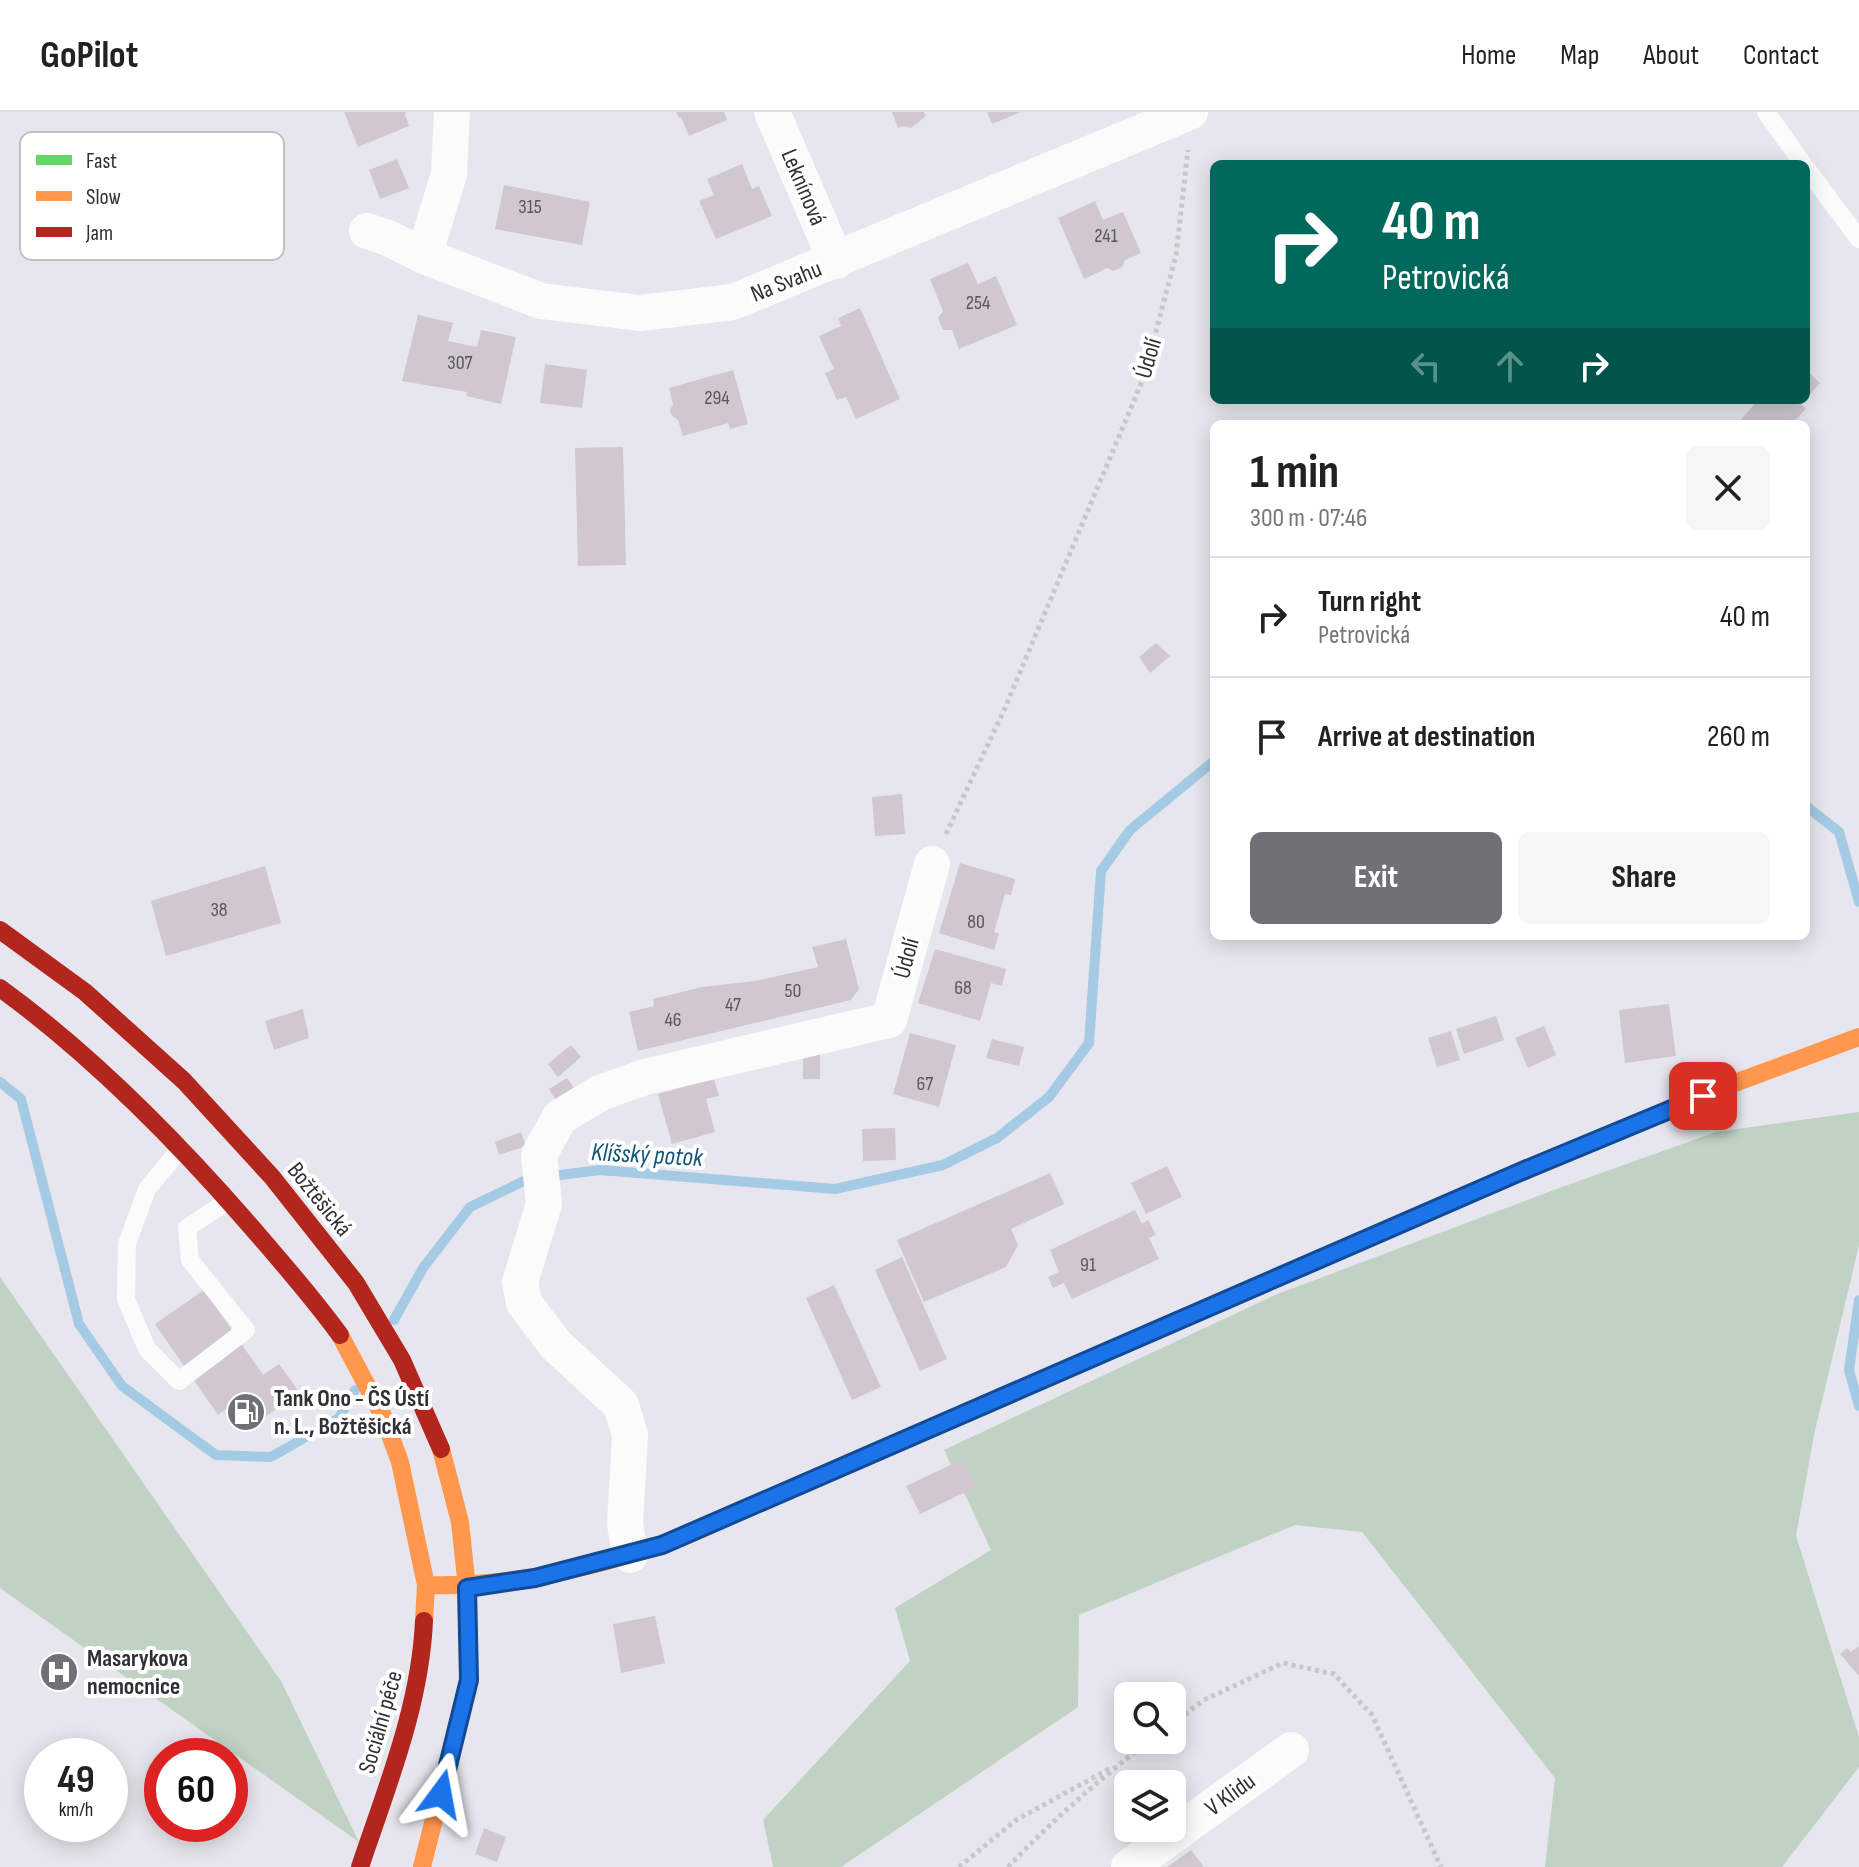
<!DOCTYPE html>
<html lang="en">
<head>
<meta charset="utf-8">
<style>
	:root { --surface:#fff; --page:#f6f6f6; --text:#222; --muted:#767676; --line:#e0e0e0; --accent:#717076 }
	body { margin:0; font-family:"Sofia Sans Condensed",sans-serif; background:var(--page); color:var(--text); height:100vh; display:flex; flex-direction:column; font-size:30px; white-space:nowrap }
	* { box-sizing:border-box; margin:0 }
	p { font-size:26px; color:var(--muted) }
	.icon { flex:none; width:44px; height:44px; fill:none; stroke:currentColor; stroke-width:2; stroke-linecap:round; stroke-linejoin:round }
	.map { position:relative; flex:1; overflow:hidden }
	.panel { position:absolute; left:1210px; top:308px; width:600px; height:520px; display:flex; flex-direction:column; background:var(--surface); border-radius:12px; box-shadow:0 4px 20px #0003 }
	.panel>* { flex:none }
	.hud { position:absolute; left:1210px; top:48px; width:600px; height:244px; border-radius:12px; box-shadow:0 4px 20px #0003; background:#00695c; color:#fff; overflow:hidden }
	.fabs { position:absolute; left:1114px; top:1570px; display:grid; gap:16px }
	.fabs a { display:grid; place-items:center; width:72px; height:72px; border-radius:12px; background:var(--surface); box-shadow:0 4px 20px #0003; font-size:40px }
	.speed { position:absolute; left:24px; top:1626px; display:flex; gap:16px; font-size:40px; font-weight:700; text-align:center }
	.speed>* { display:grid; place-content:center; width:104px; height:104px; border-radius:50%; background:var(--surface); box-shadow:0 4px 20px #0003; line-height:1 }
	.speed small { font-size:20px; font-weight:400 }
	.speed .limit { border:12px solid #d22; background:#fff; color:#111 }
	.pin { position:absolute; display:grid; place-items:center; width:68px; height:68px; color:#fff; margin:-34px; border-radius:16px; box-shadow:0 4px 12px #0006 }
	.me { position:absolute; width:88px; margin:-44px; rotate:13deg; stroke-linejoin:round; filter:drop-shadow(0 0 6px #0008) }
	.turn { display:flex; align-items:center; gap:28px; height:168px; padding:0 40px; font-size:36px }
	.turn .icon { width:104px; height:104px; stroke-width:2.5 }
	.turn b { display:block; font-size:56px; line-height:68px }
	.lanes { display:flex; align-items:center; height:76px; padding:0 40px; background:#0003; justify-content:center; gap:40px; direction:ltr }
	.lanes .off { opacity:.35 }
	.round { display:grid; place-items:center; flex:none; width:84px; height:84px; border-radius:12px; background:var(--page) }
	.overview { display:flex; align-items:center; justify-content:space-between; height:136px; padding:0 40px }
	h1 { font-size:48px; font-weight:700; line-height:60px }
	.action { display:flex; gap:16px; margin-top:auto; padding:16px 40px }
	.action a { flex:1; height:92px; border-radius:12px; background:var(--accent); color:#fff; font-size:32px; font-weight:700; line-height:92px; text-align:center }
	.action a+a { background:var(--page); color:var(--text) }
	ul { padding:0; list-style:none }
	li { display:flex; align-items:center; gap:24px; height:120px; padding:0 40px; border-top:2px solid var(--line) }
	li div { flex:1 }
	li b { display:block; font-size:30px }
	li em { font-style:normal }
	header { display:flex; align-items:center; gap:48px; box-sizing:border-box; height:112px; padding:0 40px; background:var(--surface); border-bottom:2px solid var(--line) }
	header strong { font-size:38px }
	nav { display:flex; gap:44px; margin-inline-start:auto; font-size:28px }
	.map>svg:first-child { display:block }
</style>
</head>
<body>
<header>
<strong>GoPilot</strong>
<nav><a>Home</a><a>Map</a><a>About</a><a>Contact</a></nav>
</header>
<div class="map">
<svg width="1859" height="1755" viewBox="0 0 1859 1755">
	<rect width="100%" height="100%" fill="#e7e6ee"/>
	<path fill="#bfd2c3" d="M1859 1000V1133L1814 1323 1796 1424 1859 1625V1655L1782 1755H1545L1555 1666 1362 1420 1295 1413 1079 1503 1078 1595 841 1755H773L763 1708 910 1549 895 1496 991 1438 944 1338 1275 1183 1562 1075 1716 1020Z
		M0 1165 281 1569 359 1730 0 1476Z"/>
	<g fill="none" stroke-linecap="round" stroke-linejoin="round">
		<path stroke="#a4cae4" stroke-width="10" d="M1806 694 1839 720 1859 790
			M0 970 21 987 79 1212 122 1274 216 1343 271 1345 339 1306 355 1278
			M1859 1188 1849 1258 1859 1294
			M394 1208 423 1156 470 1095 528 1067 600 1058 835 1077 943 1053 997 1026 1049 985 1089 931 1101 759 1130 718 1214 649"/>
	</g>
	<path fill="#d0c7d0" d="M344 0H406L405 3 409 14 358 35Z
		M676 0H724L727 8 689 24 681 5 679 6Z
		M892 0H924L926 4 911 16 904 14 898 16Z
		M987 0H1021L992 12Z
		M397 47 409 76 380 87 369 58Z
		M742 52 752 77 759 74 772 104 716 127 699 89 714 83 707 67Z
		M504 73 590 90 582 133 495 117Z
		M1095 89 1103 108 1123 100 1141 141 1125 148 1122 155 1113 159 1107 156 1084 167 1058 106Z
		M968 151 978 172 996 164 1017 213 959 237 952 218H943L938 206 943 199 930 167Z
		M860 196 900 287 856 307 846 285 837 288 825 261 834 257 819 224 841 214 838 206Z
		M418 203 453 211 448 229 477 235 481 218 516 225 501 292 466 284 467 280 402 269Z
		M545 252 587 258 582 296 540 291Z
		M733 258 748 312 730 317 728 311 683 324 678 308 672 304 670 298 673 292 669 276Z
		M1806 258 1820 271 1806 287Z
		M1758 288H1805L1801 292 1806 297 1791 312H1737Z
		M623 335 626 453 578 454 575 336Z
		M1156 531 1170 544 1150 561 1139 545Z
		M902 682 905 722 875 724 872 685Z
		M960 751 1015 767 1011 783 1005 782 994 820 999 822 994 838 939 821Z
		M265 754 281 811 166 844 151 789Z
		M846 827 859 877 851 888 638 939 629 900 654 894 653 887 702 875 755 869 818 855 812 835Z
		M935 837 1006 857 1002 874 991 871 980 909 918 891Z
		M1669 892 1676 944 1625 951 1619 898Z
		M303 897 309 926 274 938 265 909Z
		M1496 904 1504 928 1464 942 1456 917Z
		M1544 914 1556 943 1528 956 1515 926Z
		M1451 919 1460 948 1437 955 1428 926Z
		M910 921 956 933 939 995 893 982Z
		M992 927 1024 935 1019 954 986 946Z
		M571 933 581 945 558 965 548 952Z
		M820 939V967H803V940Z
		M567 966 577 980 558 992 549 977Z
		M714 967 719 984 706 987 715 1020 672 1032 658 982Z
		M895 1016 896 1048 863 1049 862 1017Z
		M521 1020 526 1034 499 1043 495 1030Z
		M1167 1054 1182 1085 1146 1102 1131 1071Z
		M1050 1061 1064 1092 1011 1117 1018 1133 1006 1155 924 1190 897 1128Z
		M1135 1098 1142 1112 1148 1108 1156 1123 1149 1126 1159 1147 1072 1187 1064 1171 1053 1176 1048 1165 1059 1160 1050 1138Z
		M902 1145 947 1247 920 1259 875 1158Z
		M834 1173 881 1275 852 1288 806 1186Z
		M204 1178 263 1263 279 1252 300 1281 246 1318 229 1295 218 1303 155 1212Z
		M963 1347 976 1375 920 1402 906 1374Z
		M655 1504 665 1551 621 1561 613 1512Z
		M1859 1534V1564L1840 1542 1847 1536 1851 1540Z
		M484 1716 506 1725 497 1750 475 1742Z
		M1191 1738 1204 1755H1167Z"/>
	<g fill="none" stroke-linecap="round" stroke-linejoin="round">
		<path stroke="#c7c6c9" stroke-width="5" stroke-dasharray="4 4" stroke-linecap="butt" d="M946 722 1005 596 1144 265 1176 143 1188 38
			M1172 1612 1204 1588 1283 1551 1334 1562 1372 1603 1441 1755
			M959 1755 1016 1708 1111 1656
			M1008 1755C1052 1709 1100 1666 1151 1628"/>
		<path stroke="#fbfbfc" stroke-width="18" d="M1766 0 1803 52
			M1806 56 1859 127
			M181 1036 147 1077 127 1132 126 1187 147 1237 179 1269 246 1218 190 1148 187 1116 228 1089"/>
		<path stroke="#fbfbfc" stroke-width="36" d="M772 0 836 149
			M367 119 388 126 424 144 541 189 640 201 733 190 1190 0
			M424 144 449 62 452 0
			M630 1443 625 1412 630 1323 621 1293 556 1233 524 1191 520 1170 544 1092 539 1043 560 1005 600 981 645 965 889 908 932 752
			M1129 1755 1291 1638"/>
		<path stroke="#63d668" stroke-width="18" d="M884 1337 1242 1181"/>
		<path stroke="#ff974d" stroke-width="18" d="M1557 1044 1732 972 1859 925
			M340 1223 383 1304 400 1350 426 1473 424 1509
			M429 1473C510 1475 585 1457 662 1433L884 1337
			M422 1755 469 1568 467 1476 460 1410 441 1337"/>
		<path stroke="#b3261e" stroke-width="18" d="M0 818 85 880 184 969 272 1065 356 1171 402 1248 441 1337
			M0 876C92 943 173 1025 247 1110 279 1147 311 1183 340 1223
			M1242 1181 1557 1044
			M360 1755C387 1674 420 1595 424 1509"/>
	</g>
	<g fill="none" stroke-linecap="round" stroke-linejoin="round">
		<g stroke="#114b97" stroke-width="20">
			<path id="route" d="M441 1682 469 1568 467 1476 535 1466 662 1433 1527 1057 1703 984"/>
		</g>
		<use href="#route" stroke="#1a73e8" stroke-width="14"/>
	</g>
	<defs>
		<g id="fuel-disc" transform="scale(2)"><circle r="9.5" fill="#717076" stroke="#fff"/><path d="M-5.5-6h7V0h2V4h1.3V-2.5L3-4.5l.8-.8L6-3V5H2.5V1h-1V6h-7ZM-4.2-4.7v3.2H.2V-4.7Z" fill="#fff"/></g>
		<g id="hospital-disc" transform="scale(2)"><circle r="9.5" fill="#717076" stroke="#fff"/><path d="M-5-5h3v3.5h4V-5h3V5h-3V1.5h-4V5h-3Z" fill="#fff"/></g>
	</defs>
	<g fill-rule="evenodd">
		<use href="#fuel-disc" x="246" y="1300"/>
		<use href="#hospital-disc" x="59" y="1560"/>
	</g>
	<g text-anchor="middle" stroke-width="8" stroke-linejoin="round" paint-order="stroke">
		<g font-size="20" fill="#59565c">
			<text x="530" y="101">315</text>
			<text x="1106" y="130">241</text>
			<text x="978" y="197">254</text>
			<text x="460" y="257">307</text>
			<text x="717" y="292">294</text>
			<text x="219" y="804">38</text>
			<text x="976" y="816">80</text>
			<text x="963" y="882">68</text>
			<text x="793" y="885">50</text>
			<text x="733" y="899">47</text>
			<text x="673" y="914">46</text>
			<text x="925" y="978">67</text>
			<text x="1088" y="1159">91</text>
		</g>
		<g font-size="24" fill="#313035" stroke="#fff">
			<text transform="translate(804 75) rotate(67)" y="8">Leknínová</text>
			<text transform="translate(786 169) rotate(-22)" y="8">Na Svahu</text>
			<text transform="translate(1148 246) rotate(-74)" y="8">Údolí</text>
			<text transform="translate(906 846) rotate(-75)" y="8">Údolí</text>
			<text transform="translate(320 1087) rotate(51)" y="8">Božtěšická</text>
			<text transform="translate(380 1610) rotate(-74)" y="8">Sociální péče</text>
			<text transform="translate(1230 1682) rotate(-36)" y="8">V Klidu</text>
		</g>
		<g font-size="24" font-weight="bold" fill="#313035" stroke="#fff" text-anchor="start">
			<text x="274" y="1294">Tank Ono - ČS Ústí<tspan x="274" dy="28">n. L., Božtěšická</tspan></text>
			<text x="87" y="1554">Masarykova<tspan x="87" dy="28">nemocnice</tspan></text>
		</g>
		<g font-size="26" font-style="italic" fill="#145676" stroke="#fff">
			<text transform="translate(647 1042) rotate(3)" y="9">Klíšský potok</text>
		</g>
	</g>
	<rect x="20" y="20" width="264" height="128" rx="12" fill="#fff" stroke="#c1c1c2" stroke-width="2"/>
	<rect x="36" y="43" width="36" height="10" fill="#63d668"/>
	<rect x="36" y="79" width="36" height="10" fill="#ff974d"/>
	<rect x="36" y="115" width="36" height="10" fill="#b3261e"/>
	<g font-size="22" fill="#313035">
		<text x="86" y="56">Fast</text>
		<text x="86" y="92">Slow</text>
		<text x="86" y="128">Jam</text>
	</g>
</svg>
<div class="fabs">
<a><svg class="icon" aria-label="search" viewBox="0 0 24 24"><circle cx="10" cy="10" r="6"/><path d="M15 15l6 6"/></svg></a>
<a><svg class="icon" aria-label="layers" viewBox="0 0 24 24"><path d="M12 4l9 5-9 5-9-5zM3 14l9 5 9-5"/></svg></a>
</div>
<div class="speed"><div>49<small>km/h</small></div><div class="limit">60</div></div>
<div class="pin" style="left:1703px;top:984px;background:#d93025"><svg class="icon" aria-label="arrive" viewBox="0 0 24 24"><path d="M6 21V4h12l-3 4 3 4H6"/></svg></div>
<svg class="me" style="left:441px;top:1682px" viewBox="-20 -20 40 40"><path d="M0-17L14 15 0 8-14 15z" fill="#1a73e8" stroke="#fff" stroke-width="4"/></svg>
<div class="hud">
<div class="turn"><svg class="icon" aria-label="right" viewBox="0 0 24 24"><path d="M7 20v-9h11M14 6l5 5-5 5"/></svg><div><b>40 m</b>Petrovická</div></div>
<div class="lanes"><svg class="icon off" aria-label="left" viewBox="0 0 24 24"><path d="M17 20v-9H6M10 6l-5 5 5 5"/></svg><svg class="icon off" aria-label="ahead" viewBox="0 0 24 24"><path d="M12 20V5M6 11l6-6 6 6"/></svg><svg class="icon" aria-label="right" viewBox="0 0 24 24"><path d="M7 20v-9h11M14 6l5 5-5 5"/></svg></div>
</div>
<section class="panel">
<div class="overview"><div><h1>1 min</h1><p>300 m · 07:46</p></div><a class="round"><svg class="icon" aria-label="close" viewBox="0 0 24 24"><path d="M6 6l12 12M18 6L6 18"/></svg></a></div>
<ul>
<li><svg class="icon" aria-label="right" viewBox="0 0 24 24"><path d="M7 20v-9h11M14 6l5 5-5 5"/></svg><div><b>Turn right</b><p>Petrovická</p></div><em>40 m</em></li>
<li><svg class="icon" aria-label="arrive" viewBox="0 0 24 24"><path d="M6 21V4h12l-3 4 3 4H6"/></svg><div><b>Arrive at destination</b></div><em>260 m</em></li>
</ul>
<div class="action"><a>Exit</a><a>Share</a></div>
</section>
</div>
</body>
</html>
